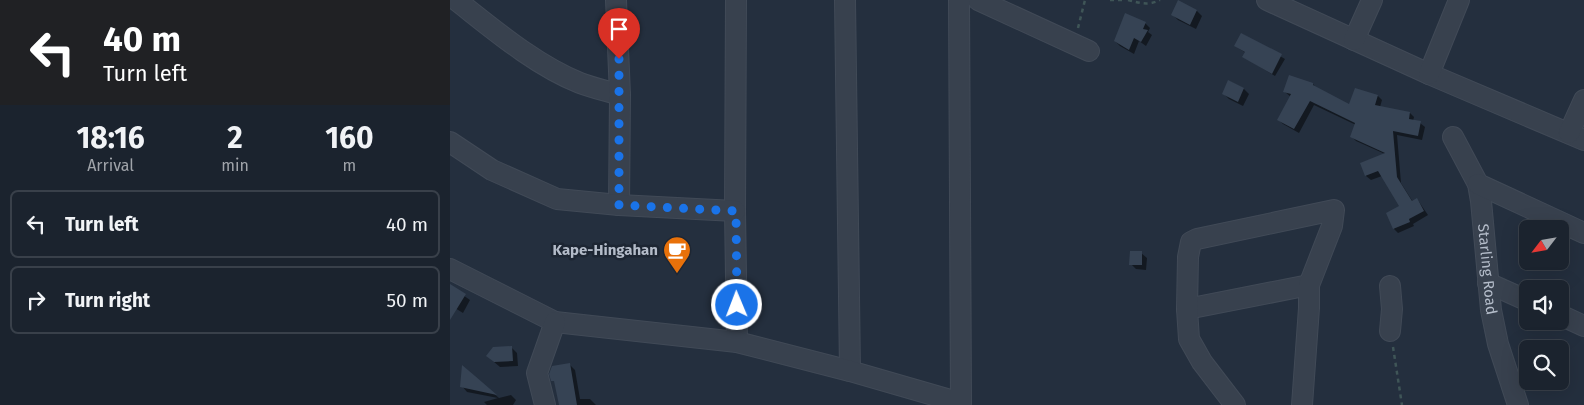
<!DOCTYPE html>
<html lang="en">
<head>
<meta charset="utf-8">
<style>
	:root { --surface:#1b232e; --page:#282f3a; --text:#f1f3f6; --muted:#a0a4aa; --line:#39404a }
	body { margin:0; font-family:"Fira Sans",sans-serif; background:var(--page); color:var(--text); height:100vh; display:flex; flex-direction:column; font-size:19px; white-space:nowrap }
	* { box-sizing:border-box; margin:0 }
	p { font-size:16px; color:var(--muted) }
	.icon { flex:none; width:28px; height:28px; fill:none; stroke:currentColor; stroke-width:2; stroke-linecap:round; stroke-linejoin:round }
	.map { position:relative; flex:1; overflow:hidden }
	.panel { display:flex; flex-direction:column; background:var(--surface); width:450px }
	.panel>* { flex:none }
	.top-card { background:#202124; color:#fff; overflow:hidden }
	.needle { width:32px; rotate:239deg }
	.fabs { position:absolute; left:1069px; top:220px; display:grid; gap:10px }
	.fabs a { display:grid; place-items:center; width:50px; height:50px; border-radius:8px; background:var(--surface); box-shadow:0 5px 20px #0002,0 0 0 1px var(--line); font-size:25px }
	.pin { position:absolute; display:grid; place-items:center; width:42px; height:42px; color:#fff; margin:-51px -21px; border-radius:50% 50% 50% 0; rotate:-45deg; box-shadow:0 0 5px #0007 }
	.pin .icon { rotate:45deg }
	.me { position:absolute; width:55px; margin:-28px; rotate:359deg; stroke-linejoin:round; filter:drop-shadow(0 0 4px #0008) }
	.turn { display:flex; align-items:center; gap:18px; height:105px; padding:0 20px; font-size:22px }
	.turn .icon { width:65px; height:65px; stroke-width:2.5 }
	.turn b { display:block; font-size:35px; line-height:42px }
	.eta { display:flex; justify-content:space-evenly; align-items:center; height:85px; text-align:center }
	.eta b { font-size:30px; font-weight:700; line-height:35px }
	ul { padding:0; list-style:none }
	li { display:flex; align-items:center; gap:15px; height:68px; margin:0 10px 8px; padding:0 10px; border:2px solid var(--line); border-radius:8px }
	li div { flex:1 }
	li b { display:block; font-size:19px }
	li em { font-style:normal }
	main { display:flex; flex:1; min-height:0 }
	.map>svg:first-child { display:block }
</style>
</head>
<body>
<main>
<section class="panel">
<div class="top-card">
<div class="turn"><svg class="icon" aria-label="left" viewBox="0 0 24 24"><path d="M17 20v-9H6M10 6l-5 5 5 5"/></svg><div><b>40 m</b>Turn left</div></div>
</div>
<div class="eta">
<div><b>18:16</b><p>Arrival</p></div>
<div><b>2</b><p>min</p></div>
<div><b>160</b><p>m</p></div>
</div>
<ul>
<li><svg class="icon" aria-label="left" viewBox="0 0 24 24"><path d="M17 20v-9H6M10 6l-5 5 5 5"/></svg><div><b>Turn left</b></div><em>40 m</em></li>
<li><svg class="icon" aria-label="right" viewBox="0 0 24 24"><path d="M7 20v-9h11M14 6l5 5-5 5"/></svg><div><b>Turn right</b></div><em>50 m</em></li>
</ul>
</section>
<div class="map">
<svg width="1134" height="405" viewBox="0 0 1134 405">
	<rect width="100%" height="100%" fill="#242f3e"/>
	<path fill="#0007" d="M729 2 747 11 752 16 746 29 728 20 723 15Z
		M695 23 700 28 698 32 702 35 696 46 689 41 684 54 670 46 665 41Z
		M792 34 835 59 825 76 794 57 796 53 785 46Z
		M779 81 794 89 799 94 793 106 779 99 774 94Z
		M863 84 867 89 900 106 906 89 928 96 932 100 930 107 960 113 964 117 963 121 970 123 975 127 972 140 947 135 951 183 963 202 967 199 978 215 963 224 964 226 948 233 944 229 951 206 932 176 921 180 916 176 911 163 935 154 906 141 902 137 906 125 864 105 849 133 833 124 828 119 841 97 835 92Z
		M691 253 697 258 696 270 686 269 681 264Z
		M0 286 20 300 13 313 0 305Z
		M61 347 67 353 68 366 50 367 37 356Z
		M120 365 125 370 130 399H140L146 405H110Z
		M13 367 49 398 61 395 66 400 63 405H37L34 402 48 398 17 392 12 386Z"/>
	<path fill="#364354" d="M728 0 747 10 740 25 721 15Z
		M675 13 696 22 693 29 698 30 691 42 684 38 679 50 664 41Z
		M791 33 832 54 822 74 792 57 795 52 784 46Z
		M839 75 863 83V85L899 104 905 88 928 95 925 105 960 112 959 119 971 121 968 136 943 131 947 177 962 201 967 198 974 211 959 219 960 222 943 229 936 213 949 206 928 171 915 176 910 163 935 153 900 137 905 123 860 101 844 129 827 120 841 94 833 92Z
		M778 80 794 88 788 102 772 94Z
		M680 251H692V265H679Z
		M0 284 16 294 0 320Z
		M62 346 63 361 44 362 36 356 43 347Z
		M120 363 127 405H109L104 381H101L99 374 102 366Z
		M12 365 25 376 47 395 10 387Z"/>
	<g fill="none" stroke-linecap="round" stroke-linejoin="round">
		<g stroke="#414a57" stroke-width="22">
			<g id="minor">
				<path d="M6 0C43 29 85 65 130 83 143 88 157 91 170 95"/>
				<path d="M166 0 170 95 169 205"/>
				<path d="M286 0 285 211 287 342"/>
				<path d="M395 0 400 371"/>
				<path d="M528 0 639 51"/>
				<path d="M817 0 979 74 1134 140"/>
				<path d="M904 40 922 0"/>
				<path d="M979 74 1009 0"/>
				<path d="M1119 133 1134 100"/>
				<path id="s1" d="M1003 137 1028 184 1031 201 1041 310 1048 344 1068 405"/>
				<path d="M0 142 42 170 107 199 169 205 285 211"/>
				<path d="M1028 184 1134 233"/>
				<path d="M0 269 105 322 287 342 400 371 511 403 509 0"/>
				<path d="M1038 283 1078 301"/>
				<path d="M940 286 942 309 940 331"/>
				<path d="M737 309 859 285"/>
				<path d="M1110 315 1134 326"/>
				<path d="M95 405 87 373 105 322"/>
				<path d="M785 405 752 362 739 339 737 309 738 257 741 242 747 239 884 210 882 226 859 285V308L852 405"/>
			</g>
		</g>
		<path stroke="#3f5557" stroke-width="2.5" stroke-dasharray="4 4" stroke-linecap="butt" d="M660 0H672
			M678 0C690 3 698 6 710 0
			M628 28 635 0
			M943 347 952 405"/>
		<use href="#minor" stroke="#38414e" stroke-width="20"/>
	</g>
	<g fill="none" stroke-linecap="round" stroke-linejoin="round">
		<path stroke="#1a73e8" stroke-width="9" stroke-dasharray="0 16.2" d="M169 59V205L286 211 287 305"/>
	</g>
	<defs>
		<g id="cafe-pin" transform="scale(1.4375)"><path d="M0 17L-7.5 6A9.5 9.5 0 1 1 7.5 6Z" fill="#e8710a" stroke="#1d2633"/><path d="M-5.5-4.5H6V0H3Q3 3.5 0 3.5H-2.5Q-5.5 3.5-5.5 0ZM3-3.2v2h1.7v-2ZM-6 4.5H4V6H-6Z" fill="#fff"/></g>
	</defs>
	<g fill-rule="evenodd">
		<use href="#cafe-pin" x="227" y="250"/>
	</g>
	<g text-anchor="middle" stroke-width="5" stroke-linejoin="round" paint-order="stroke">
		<g font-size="15" font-weight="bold" fill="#b4bcc9" stroke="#1d2633" text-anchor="end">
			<text x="208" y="255">Kape-Hingahan</text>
		</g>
		<g font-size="15" fill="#b4bcc9" stroke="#1d2633">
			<text dy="5" stroke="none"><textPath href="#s1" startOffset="139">Starling Road</textPath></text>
		</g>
	</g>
</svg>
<div class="fabs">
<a><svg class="needle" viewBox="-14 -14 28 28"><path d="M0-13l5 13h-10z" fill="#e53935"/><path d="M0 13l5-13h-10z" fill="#a0a4aa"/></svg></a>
<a><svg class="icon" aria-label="sound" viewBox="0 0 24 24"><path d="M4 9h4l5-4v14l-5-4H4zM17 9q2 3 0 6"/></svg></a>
<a><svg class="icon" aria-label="search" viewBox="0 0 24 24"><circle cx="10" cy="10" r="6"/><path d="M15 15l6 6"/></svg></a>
</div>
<div class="pin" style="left:169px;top:59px;background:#d93025"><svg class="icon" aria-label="arrive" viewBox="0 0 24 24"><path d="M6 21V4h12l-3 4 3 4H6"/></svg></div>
<svg class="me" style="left:287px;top:305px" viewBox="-20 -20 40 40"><circle r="17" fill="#1a73e8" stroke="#fff" stroke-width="3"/><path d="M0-11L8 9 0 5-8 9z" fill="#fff"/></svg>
</div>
</main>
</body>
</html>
